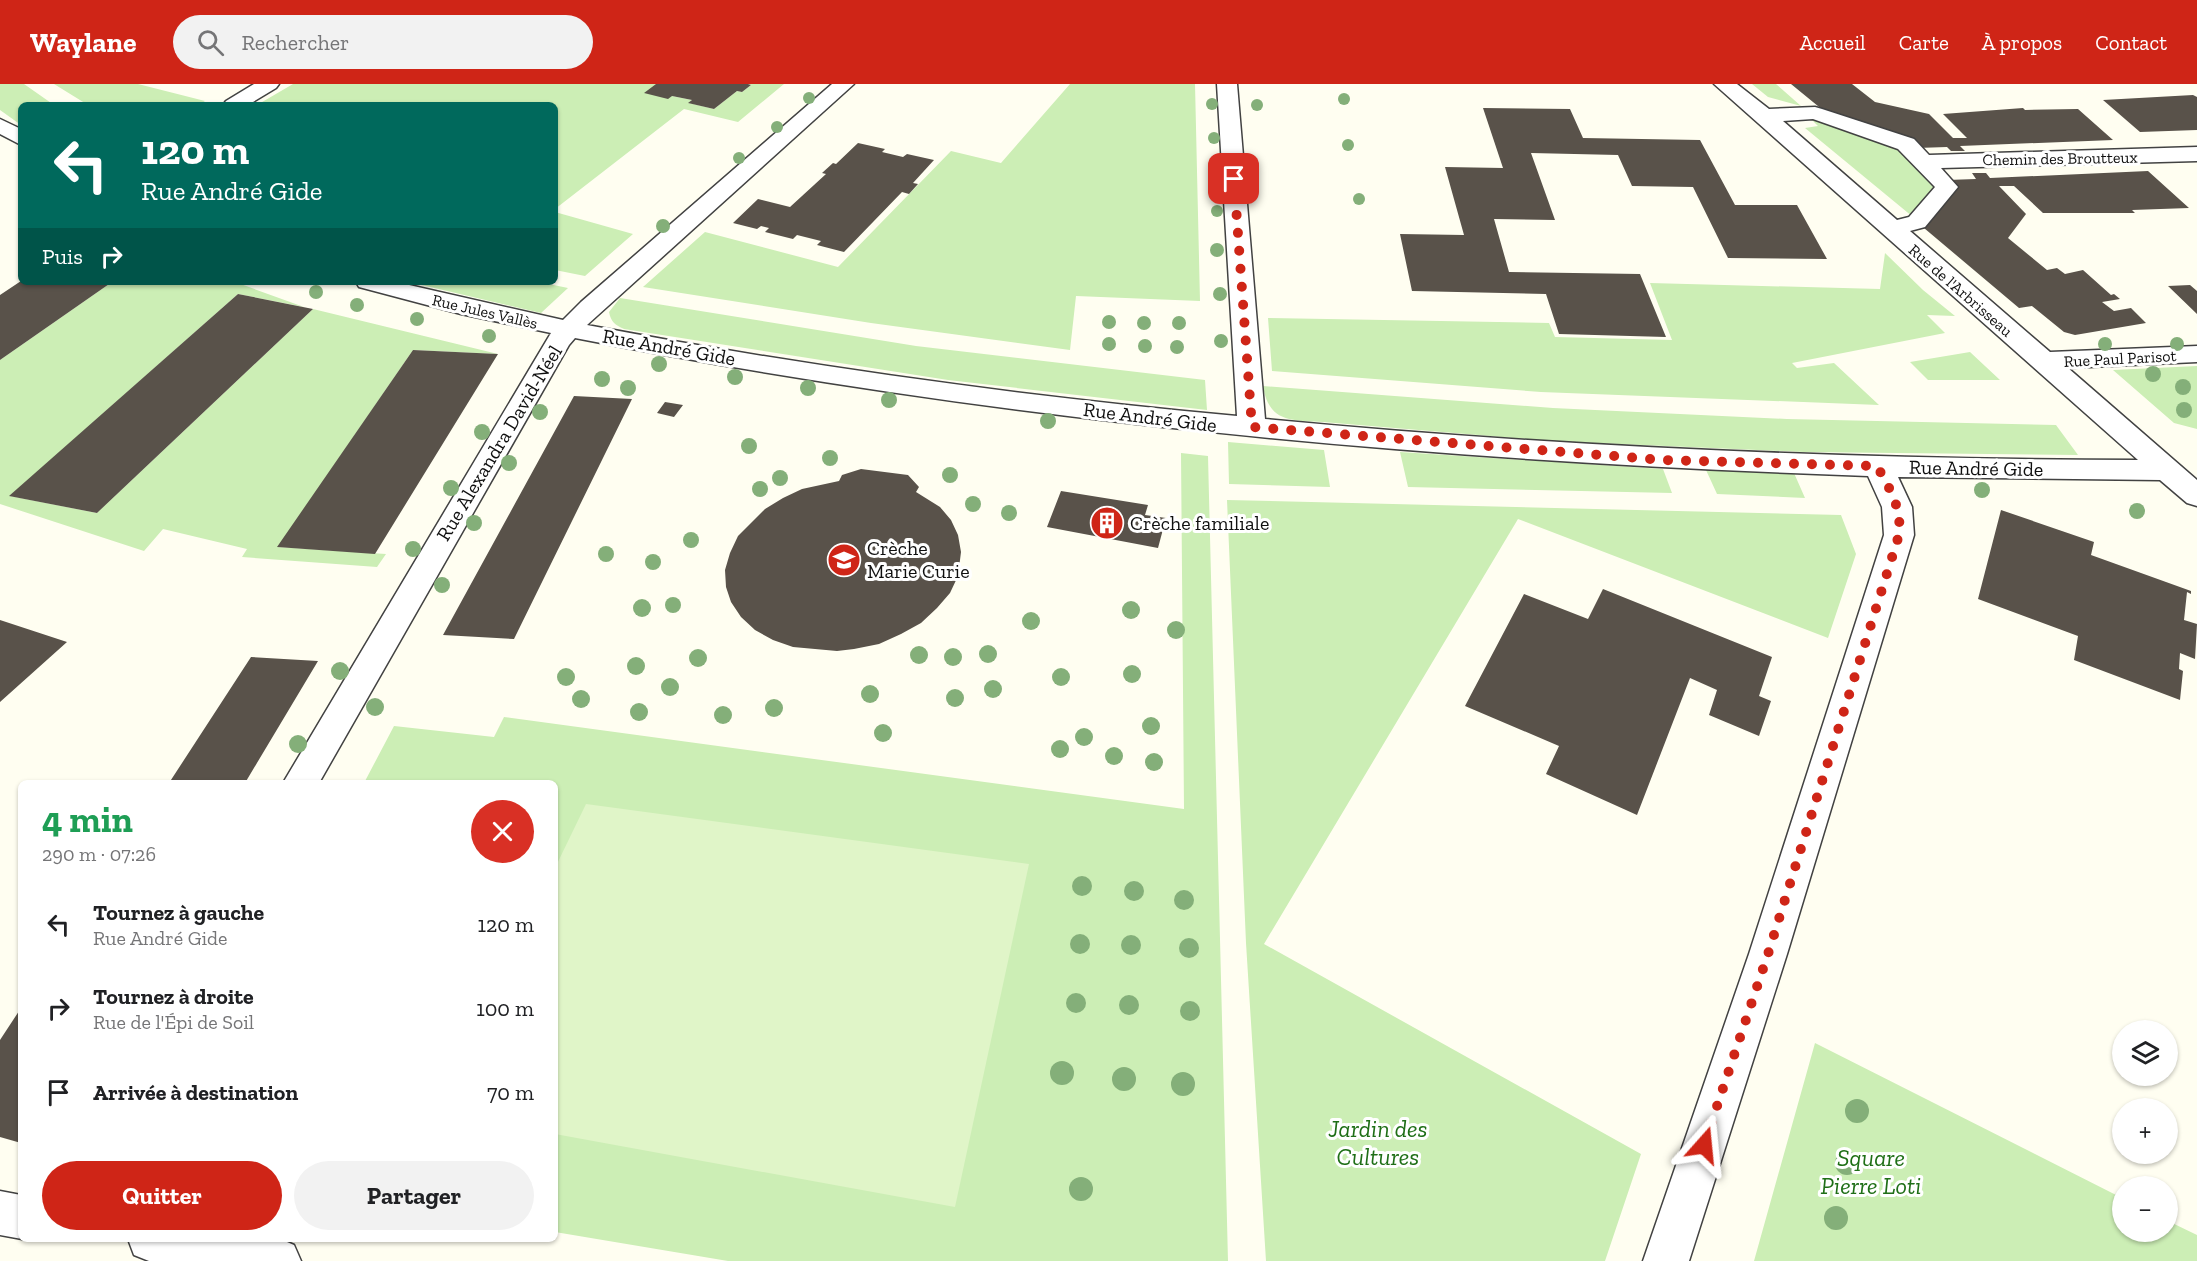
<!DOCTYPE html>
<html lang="fr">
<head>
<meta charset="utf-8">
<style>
	:root { --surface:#fff; --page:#f2f2f2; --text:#202124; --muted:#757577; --accent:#cf2517 }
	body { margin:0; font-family:"Zilla Slab",serif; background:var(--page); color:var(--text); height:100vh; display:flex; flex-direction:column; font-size:22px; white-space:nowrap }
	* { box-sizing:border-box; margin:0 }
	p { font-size:20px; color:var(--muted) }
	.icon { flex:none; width:33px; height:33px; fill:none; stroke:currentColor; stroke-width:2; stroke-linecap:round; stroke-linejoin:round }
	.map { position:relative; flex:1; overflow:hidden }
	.sheet { position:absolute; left:18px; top:696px; width:540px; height:462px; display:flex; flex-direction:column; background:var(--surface); border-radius:9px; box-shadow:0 2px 4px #0004 }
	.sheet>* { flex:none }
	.top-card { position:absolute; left:18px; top:18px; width:540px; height:183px; border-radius:9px; box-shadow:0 2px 4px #0004; background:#00695c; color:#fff; overflow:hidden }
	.fabs { position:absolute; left:2112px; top:936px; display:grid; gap:12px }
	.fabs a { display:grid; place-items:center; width:66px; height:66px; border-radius:50%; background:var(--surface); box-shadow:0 2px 4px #0004; font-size:30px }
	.pin { position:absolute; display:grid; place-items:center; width:51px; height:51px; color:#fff; margin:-26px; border-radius:12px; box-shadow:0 3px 9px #0006 }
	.me { position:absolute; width:66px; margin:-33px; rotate:18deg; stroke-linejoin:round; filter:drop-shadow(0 0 4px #0008) }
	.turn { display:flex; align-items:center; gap:21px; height:126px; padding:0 24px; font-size:27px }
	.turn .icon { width:78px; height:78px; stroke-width:2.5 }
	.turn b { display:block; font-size:42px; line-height:51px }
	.then { display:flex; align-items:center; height:57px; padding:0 24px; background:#0003; gap:12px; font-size:22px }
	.round { display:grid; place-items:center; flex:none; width:63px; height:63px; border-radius:32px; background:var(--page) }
	.head { display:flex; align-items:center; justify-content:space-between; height:102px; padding:0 24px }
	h1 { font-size:36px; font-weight:700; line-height:45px; color:#1e9e55 }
	.button { display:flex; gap:12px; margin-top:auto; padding:12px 24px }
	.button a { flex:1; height:69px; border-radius:36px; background:var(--accent); color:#fff; font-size:24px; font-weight:700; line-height:69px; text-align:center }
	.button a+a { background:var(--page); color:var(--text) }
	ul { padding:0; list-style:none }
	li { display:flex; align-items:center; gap:18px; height:84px; padding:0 24px }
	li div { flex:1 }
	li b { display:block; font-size:22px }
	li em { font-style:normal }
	header { display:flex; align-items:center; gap:36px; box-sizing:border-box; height:84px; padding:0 30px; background:var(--accent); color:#fff }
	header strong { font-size:28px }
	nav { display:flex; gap:33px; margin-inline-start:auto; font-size:21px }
	.search { width:420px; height:54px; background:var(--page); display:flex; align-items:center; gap:15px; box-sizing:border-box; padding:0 21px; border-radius:33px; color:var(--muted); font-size:22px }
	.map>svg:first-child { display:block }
</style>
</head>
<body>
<header>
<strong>Waylane</strong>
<div class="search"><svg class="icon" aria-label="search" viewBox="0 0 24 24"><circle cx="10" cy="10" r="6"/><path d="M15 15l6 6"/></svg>Rechercher</div>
<nav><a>Accueil</a><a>Carte</a><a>À propos</a><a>Contact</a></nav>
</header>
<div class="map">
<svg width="2197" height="1177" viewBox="0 0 2197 1177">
	<rect width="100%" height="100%" fill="#fffef1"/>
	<path fill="#cceeb5" d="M0 0H24L54 21H21V41L0 26Z
		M54 0H138L205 17 199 21H88Z
		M293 0H656L672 12 692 16 689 19 714 25 737 7 742 8 751 1 748 0H784L738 38 684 25 555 125V21H257Z
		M1070 0H1195L1200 217 1076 212 1070 266 871 239 643 203 705 148 838 183 951 67 1001 79Z
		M1752 0H1776L1801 22 1768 13Z
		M1809 33 1899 60 1939 101 1913 133 1805 44 1818 42Z
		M555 128 633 150 585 192 555 186Z
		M1885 169 1923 206 1955 232 1927 231 1945 249 1792 279 1797 284 1834 279 1879 321 1541 308 1272 287 1268 234 1549 239 1555 253 1672 256 1650 199 1880 205Z
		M112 198H235L304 223 238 210 10 412 97 429 313 225 498 270 413 266 278 463 386 470 377 483 242 473 247 465 163 445 144 467 0 420V276Z
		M409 198H539L568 204 541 229Z
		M620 214 916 262 1205 296 1207 326 948 296 624 245C615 241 611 238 609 228Z
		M1970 268 2000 296H1928L1910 278Z
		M2197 282V345L2174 339 2113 286Z
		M1263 302 1553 324 1787 335 2056 341 2078 371 1804 368 1551 357 1323 338C1292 336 1269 339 1263 302Z
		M1228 358 1324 366 1330 403 1229 400Z
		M1400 368 1663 385 1672 409 1408 403Z
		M1181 369 1208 372 1228 1177H728L555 1148V699H364L394 642 494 653 504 633 1184 725Z
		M1706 386 1794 389 1805 414 1717 410Z
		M1227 416 1841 431 1856 470 1828 554 1518 435 1264 860 1641 1070 1605 1177H1266L1246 859Z
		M1815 959 2122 1114V1148H2168V1137L2197 1151V1177H1754Z"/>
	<path fill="#e0f5c8" d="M586 720 1029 780 955 1123 555 1050V784Z"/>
	<path fill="#59524a" d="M656 0H748L751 1 742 8 737 7 714 25 688 19 692 16 672 12 668 15 644 9Z
		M1791 0H1852L1875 18 1929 30 1953 54H1967L1943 30 2023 24 2025 26 2078 25 2113 56 1960 62 1965 67H1951L1947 63 1917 64 1824 27Z
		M2193 11 2197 13V46L2140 48 2103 16Z
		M1483 24 1570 25 1583 54 1700 56 1735 121H1797L1827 175 1728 174 1693 103 1632 102 1618 71 1531 69 1555 136 1494 135 1509 188 1640 190 1666 253 1559 250 1546 210 1412 207 1400 150 1464 151 1445 83 1503 84Z
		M858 59 885 65 882 68 903 73 907 70 934 76 913 99 918 100 909 110 902 108 844 168 817 161 821 157 797 151 793 155 765 148 769 144 761 142 757 145 733 139 758 115 790 123 826 90 822 89 833 79 836 80Z
		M2148 87 2189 124 2132 126 2135 129H2043L2014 102H1999L2026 130 2008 154 2047 186 2057 184 2065 190 2083 186 2111 211 2114 210 2120 215 2102 218 2114 227 2131 224 2146 239 2075 251 2064 248 2032 222 2019 224 1924 144 1955 106 1947 96 1976 95 1972 89H1986L1990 94Z
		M21 197V198H112L0 276V211Z
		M2190 201 2197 207V230L2168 202Z
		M238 210 313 225 97 429 9 412Z
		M413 266 498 270 375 470 277 463Z
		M574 312 632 315 514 555 443 551Z
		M665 318 683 321 674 333 657 329Z
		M861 385 908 391 919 403 916 408 940 423 951 436 958 451 961 468 958 492 950 509 937 524 921 539 901 550 879 560 854 565 837 567 793 563 773 556 755 546 741 533 731 518 726 503 725 486 730 469 738 452 765 425 783 414 802 405 839 397 842 391Z
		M1061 407 1148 421 1145 431 1166 434 1158 464 1047 443Z
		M2001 426 2094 458 2091 471 2191 507V510L2187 508 2184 536 2197 540 2195 575 2180 569 2179 585 2183 587 2180 616 2074 576 2078 552 1978 515Z
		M1603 505 1772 573 1759 612 1771 617 1759 652 1709 631 1717 606 1690 594 1637 731 1546 690 1559 662 1465 622 1524 510 1588 535Z
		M0 536 67 558 0 618Z
		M251 573 318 577 245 699H169Z
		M21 924V1059L0 1053V956Z"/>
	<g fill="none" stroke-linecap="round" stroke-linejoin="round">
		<g stroke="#424242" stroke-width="3">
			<path id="minor" d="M254 0H279L276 4 248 21H223L226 17Z
				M832 0H854L587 241C802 282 1020 312 1237 332L1217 0H1237L1265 335C1556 363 1847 375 2138 376L1714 0H1737L1769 25 1815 23 1822 25 1914 55 1929 71 2197 63V77L1941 84 1958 103 1925 143 1910 147 2050 268 2197 262V278L2068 284 2197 396V422L2187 419 2160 396 1898 393 1912 423 1914 451 1787 870 1689 1177H1643L1749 870 1884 451 1882 423 1868 392C1435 377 1001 338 575 254L569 261 319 699H283L551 249 461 230 359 203 356 198H396L563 236 581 218ZM1813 35 1898 65 1935 103 1909 133 1897 136 1783 37Z
				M0 35 21 45V61L0 50Z
				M0 1107 21 1111 22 1155 0 1151Z
				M128 1155H280L294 1161 301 1177H149L134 1171Z"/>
		</g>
		<use href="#minor" fill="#fff" fill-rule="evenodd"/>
	</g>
	<g fill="#84af79">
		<circle cx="809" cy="14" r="6"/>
		<circle cx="1344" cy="15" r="6"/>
		<circle cx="1212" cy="20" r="6"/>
		<circle cx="1257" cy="21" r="6"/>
		<circle cx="777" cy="43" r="6"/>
		<circle cx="1214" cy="54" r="6"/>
		<circle cx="1348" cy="61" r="6"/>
		<circle cx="739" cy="74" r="6"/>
		<circle cx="1214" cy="89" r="6"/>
		<circle cx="1359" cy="115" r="6"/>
		<circle cx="1217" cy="127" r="6"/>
		<circle cx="663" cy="142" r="7"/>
		<circle cx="1217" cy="166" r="7"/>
		<circle cx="316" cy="208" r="7"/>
		<circle cx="1220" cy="210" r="7"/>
		<circle cx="357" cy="221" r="7"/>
		<circle cx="417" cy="235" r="7"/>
		<circle cx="1109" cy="238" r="7"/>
		<circle cx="1144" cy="239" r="7"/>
		<circle cx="1179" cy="239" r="7"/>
		<circle cx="489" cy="252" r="7"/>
		<circle cx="1221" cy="257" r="7"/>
		<circle cx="1109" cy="260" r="7"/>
		<circle cx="2105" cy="260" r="7"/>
		<circle cx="2177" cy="260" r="7"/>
		<circle cx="1145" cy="262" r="7"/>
		<circle cx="1177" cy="263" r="7"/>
		<circle cx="659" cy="280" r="8"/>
		<circle cx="2153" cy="290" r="8"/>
		<circle cx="735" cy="293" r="8"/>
		<circle cx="602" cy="295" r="8"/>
		<circle cx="2183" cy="303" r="8"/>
		<circle cx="628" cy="304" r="8"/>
		<circle cx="808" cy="304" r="8"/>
		<circle cx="889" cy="316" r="8"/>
		<circle cx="2184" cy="326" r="8"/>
		<circle cx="540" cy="328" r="8"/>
		<circle cx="1048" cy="337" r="8"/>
		<circle cx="482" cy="348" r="8"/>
		<circle cx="749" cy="362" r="8"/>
		<circle cx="830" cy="374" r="8"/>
		<circle cx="509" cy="379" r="8"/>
		<circle cx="950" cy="391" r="8"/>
		<circle cx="780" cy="394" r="8"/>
		<circle cx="451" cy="404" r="8"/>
		<circle cx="760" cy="405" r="8"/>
		<circle cx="1982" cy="406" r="8"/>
		<circle cx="973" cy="420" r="8"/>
		<circle cx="2137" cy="427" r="8"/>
		<circle cx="1009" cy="429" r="8"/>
		<circle cx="474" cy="439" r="8"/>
		<circle cx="691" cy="456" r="8"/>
		<circle cx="413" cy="465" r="8"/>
		<circle cx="606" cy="470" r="8"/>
		<circle cx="653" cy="478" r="8"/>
		<circle cx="442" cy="501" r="8"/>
		<circle cx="673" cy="521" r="8"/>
		<circle cx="642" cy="524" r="9"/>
		<circle cx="1131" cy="526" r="9"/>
		<circle cx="1031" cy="537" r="9"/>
		<circle cx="1176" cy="546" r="9"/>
		<circle cx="988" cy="570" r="9"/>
		<circle cx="919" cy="571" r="9"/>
		<circle cx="953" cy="573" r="9"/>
		<circle cx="698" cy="574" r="9"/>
		<circle cx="636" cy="582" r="9"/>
		<circle cx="340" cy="587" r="9"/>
		<circle cx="1132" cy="590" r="9"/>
		<circle cx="566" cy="593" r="9"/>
		<circle cx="1061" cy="593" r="9"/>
		<circle cx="670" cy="603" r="9"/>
		<circle cx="993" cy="605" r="9"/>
		<circle cx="870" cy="610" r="9"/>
		<circle cx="955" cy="614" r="9"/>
		<circle cx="581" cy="615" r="9"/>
		<circle cx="375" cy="623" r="9"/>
		<circle cx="774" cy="624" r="9"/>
		<circle cx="639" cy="628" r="9"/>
		<circle cx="723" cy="631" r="9"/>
		<circle cx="1151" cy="642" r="9"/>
		<circle cx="883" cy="649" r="9"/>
		<circle cx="1084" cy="653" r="9"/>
		<circle cx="298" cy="660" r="9"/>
		<circle cx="1060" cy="665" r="9"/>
		<circle cx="1114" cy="672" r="9"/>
		<circle cx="1154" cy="678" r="9"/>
		<circle cx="1082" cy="802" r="10"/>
		<circle cx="1134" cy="807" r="10"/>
		<circle cx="1184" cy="816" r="10"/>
		<circle cx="1080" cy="860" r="10"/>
		<circle cx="1131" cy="861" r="10"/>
		<circle cx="1189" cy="864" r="10"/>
		<circle cx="1076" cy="919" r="10"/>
		<circle cx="1129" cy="921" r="10"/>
		<circle cx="1190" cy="927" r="10"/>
		<circle cx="1062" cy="989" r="12"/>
		<circle cx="1124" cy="995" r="12"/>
		<circle cx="1183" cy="1000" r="12"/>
		<circle cx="1857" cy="1027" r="12"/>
		<circle cx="1847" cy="1079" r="12"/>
		<circle cx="1081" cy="1105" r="12"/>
		<circle cx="1836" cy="1134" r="12"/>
	</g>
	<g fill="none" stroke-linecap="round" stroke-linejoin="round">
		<path stroke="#cf2517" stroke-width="10" stroke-dasharray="0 18" d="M1234 95 1252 343 1663 376 1877 382C1890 405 1902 424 1899 451L1768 870 1704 1061"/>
	</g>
	<defs>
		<g id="building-disc" transform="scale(1.725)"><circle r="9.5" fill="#cf2517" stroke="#fff"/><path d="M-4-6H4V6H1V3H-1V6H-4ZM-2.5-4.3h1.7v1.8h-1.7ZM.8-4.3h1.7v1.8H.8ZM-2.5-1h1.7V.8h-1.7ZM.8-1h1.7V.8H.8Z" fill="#fff"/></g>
		<g id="school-disc" transform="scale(1.725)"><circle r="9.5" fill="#cf2517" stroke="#fff"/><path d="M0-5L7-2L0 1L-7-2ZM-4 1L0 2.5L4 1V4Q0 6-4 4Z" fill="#fff"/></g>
	</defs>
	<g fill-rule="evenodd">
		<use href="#building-disc" x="1107" y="439"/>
		<use href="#school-disc" x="844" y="476"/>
	</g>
	<g text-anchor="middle" stroke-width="6" stroke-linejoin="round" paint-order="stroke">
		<g font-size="16" fill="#0f0f0f" stroke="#fff">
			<text transform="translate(2060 74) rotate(-1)" y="6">Chemin des Broutteux</text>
			<text transform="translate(1961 206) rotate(41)" y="6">Rue de l'Arbrisseau</text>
			<text transform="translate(485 227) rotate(13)" y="6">Rue Jules Vallès</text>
			<text transform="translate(2120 274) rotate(-3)" y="6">Rue Paul Parisot</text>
		</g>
		<g font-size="20" fill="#0f0f0f" stroke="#fff">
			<text transform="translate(669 263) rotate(10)" y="7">Rue André Gide</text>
			<text transform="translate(1150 333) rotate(7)" y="7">Rue André Gide</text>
			<text transform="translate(499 359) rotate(-59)" y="7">Rue Alexandra David-Néel</text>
			<text transform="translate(1976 384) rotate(1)" y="7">Rue André Gide</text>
		</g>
		<g font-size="20" fill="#0f0f0f" stroke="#fff" text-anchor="start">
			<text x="1130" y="446">Crèche familiale</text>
			<text x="867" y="471">Crèche<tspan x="867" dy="23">Marie Curie</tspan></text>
		</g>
		<g font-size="24" font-style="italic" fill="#1f6f17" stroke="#fff">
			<text x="1378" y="1053">Jardin des<tspan x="1378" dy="28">Cultures</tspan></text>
			<text x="1871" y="1082">Square<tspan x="1871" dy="28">Pierre Loti</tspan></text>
		</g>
	</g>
</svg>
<div class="fabs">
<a><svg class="icon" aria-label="layers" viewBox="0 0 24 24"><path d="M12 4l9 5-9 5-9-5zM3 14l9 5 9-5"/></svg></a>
<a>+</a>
<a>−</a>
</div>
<div class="pin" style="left:1234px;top:95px;background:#d93025"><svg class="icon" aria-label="arrive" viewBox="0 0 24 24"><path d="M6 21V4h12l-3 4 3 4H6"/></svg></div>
<svg class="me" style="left:1704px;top:1061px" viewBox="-20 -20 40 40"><path d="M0-17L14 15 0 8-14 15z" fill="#cf2517" stroke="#fff" stroke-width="4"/></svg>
<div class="top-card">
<div class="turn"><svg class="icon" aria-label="left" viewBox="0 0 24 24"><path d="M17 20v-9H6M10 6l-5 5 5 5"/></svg><div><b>120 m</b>Rue André Gide</div></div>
<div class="then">Puis<svg class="icon" aria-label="right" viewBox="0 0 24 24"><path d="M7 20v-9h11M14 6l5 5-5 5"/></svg></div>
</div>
<section class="sheet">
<div class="head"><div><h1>4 min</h1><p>290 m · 07:26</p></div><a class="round" style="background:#d93025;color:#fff"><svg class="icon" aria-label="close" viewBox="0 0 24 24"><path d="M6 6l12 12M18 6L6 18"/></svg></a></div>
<ul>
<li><svg class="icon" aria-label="left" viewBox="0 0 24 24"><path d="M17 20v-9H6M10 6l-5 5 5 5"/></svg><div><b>Tournez à gauche</b><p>Rue André Gide</p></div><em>120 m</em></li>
<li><svg class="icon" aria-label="right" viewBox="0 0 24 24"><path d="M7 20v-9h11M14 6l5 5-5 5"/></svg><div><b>Tournez à droite</b><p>Rue de l'Épi de Soil</p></div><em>100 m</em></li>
<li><svg class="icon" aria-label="arrive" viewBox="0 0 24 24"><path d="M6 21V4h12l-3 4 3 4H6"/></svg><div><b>Arrivée à destination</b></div><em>70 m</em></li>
</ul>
<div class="button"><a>Quitter</a><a>Partager</a></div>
</section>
</div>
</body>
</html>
